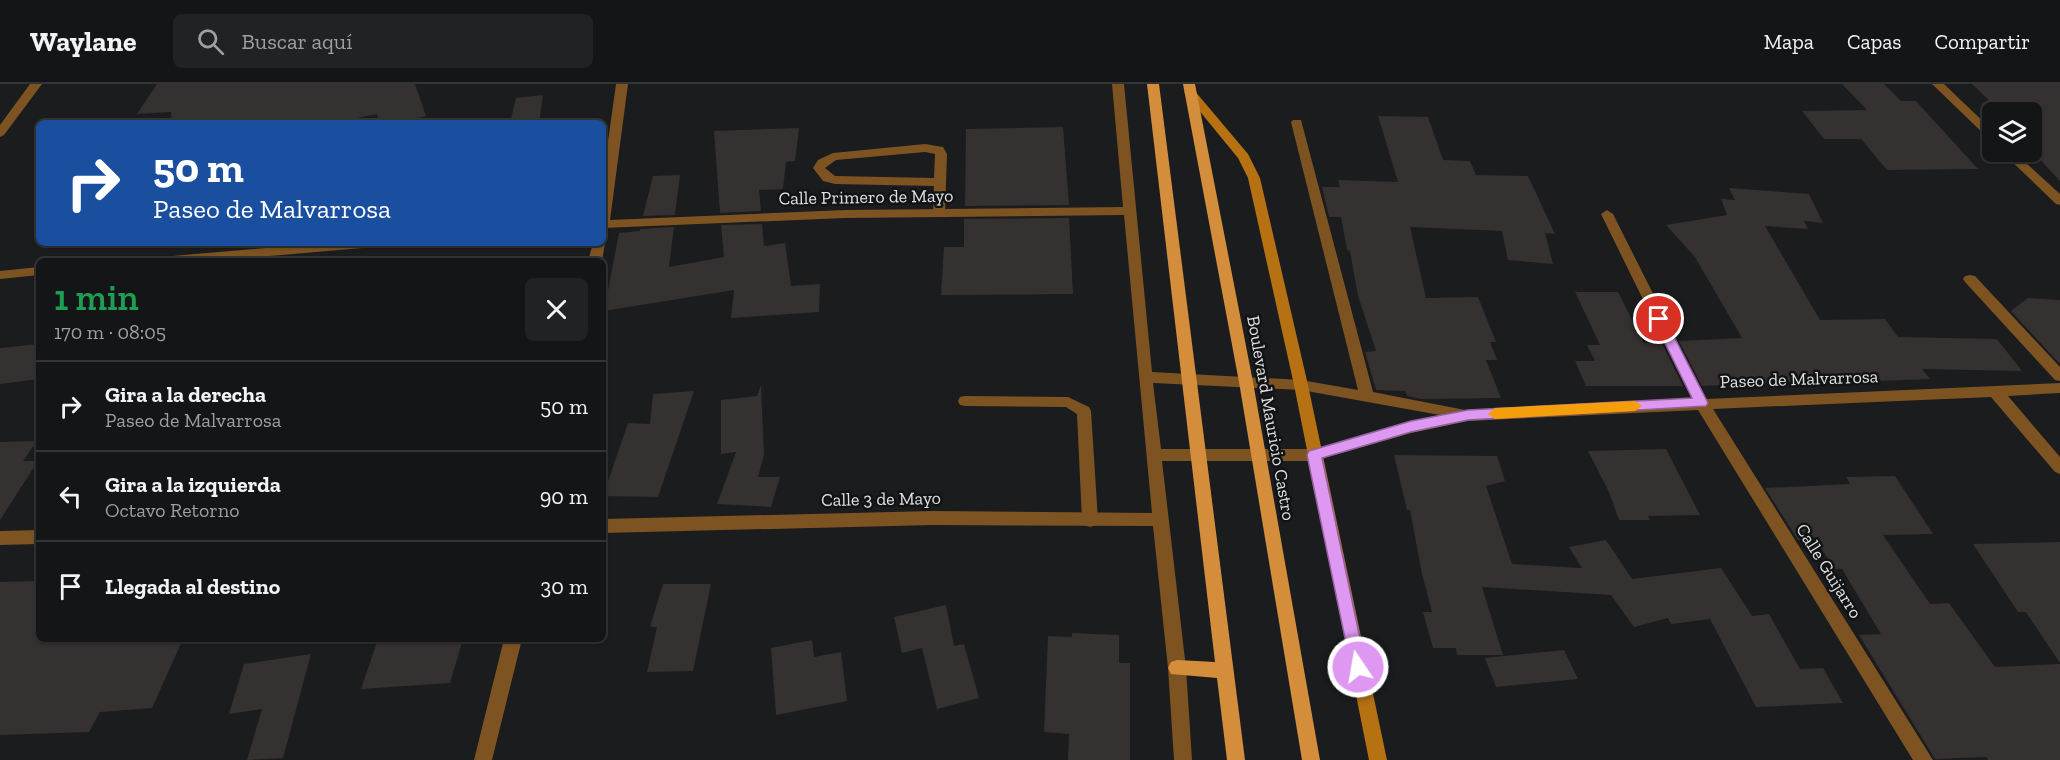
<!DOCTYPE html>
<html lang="es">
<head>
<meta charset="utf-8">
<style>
	:root { --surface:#141516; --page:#212223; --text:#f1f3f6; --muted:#9d9fa1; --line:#333435 }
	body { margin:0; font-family:"Zilla Slab",serif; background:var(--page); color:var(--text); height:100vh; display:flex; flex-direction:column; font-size:22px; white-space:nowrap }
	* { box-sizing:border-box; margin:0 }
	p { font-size:20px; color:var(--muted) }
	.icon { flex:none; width:33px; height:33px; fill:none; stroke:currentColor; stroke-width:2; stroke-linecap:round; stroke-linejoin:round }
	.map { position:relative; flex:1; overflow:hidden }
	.drawer { position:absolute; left:36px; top:174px; width:570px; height:384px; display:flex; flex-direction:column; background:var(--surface); border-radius:9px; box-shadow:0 2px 4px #0004,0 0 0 2px var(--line) }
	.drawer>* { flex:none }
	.guide { position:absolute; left:36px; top:36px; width:570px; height:126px; border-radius:9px; box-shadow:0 2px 4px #0004,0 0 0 2px var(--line); background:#1a4fa0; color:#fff; overflow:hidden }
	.fabs { position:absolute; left:1982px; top:18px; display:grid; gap:12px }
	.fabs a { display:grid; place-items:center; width:60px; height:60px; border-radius:9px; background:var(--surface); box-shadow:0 2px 4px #0004,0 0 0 2px var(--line); font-size:30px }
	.pin { position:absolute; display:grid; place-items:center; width:51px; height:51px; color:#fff; margin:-26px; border:3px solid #fff; border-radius:50%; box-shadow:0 2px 6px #0007 }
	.me { position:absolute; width:66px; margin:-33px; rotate:348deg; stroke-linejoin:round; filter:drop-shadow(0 0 4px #0008) }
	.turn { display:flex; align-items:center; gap:21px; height:126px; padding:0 18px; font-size:27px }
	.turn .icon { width:78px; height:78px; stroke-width:2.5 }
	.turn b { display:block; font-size:42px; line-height:51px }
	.round { display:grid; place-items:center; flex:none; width:63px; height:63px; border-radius:9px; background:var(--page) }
	.summary { display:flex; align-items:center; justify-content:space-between; height:102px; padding:0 18px }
	h1 { font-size:36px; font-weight:600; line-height:45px; color:#1e9e55 }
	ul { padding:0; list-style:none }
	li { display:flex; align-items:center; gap:18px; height:90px; padding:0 18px; border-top:2px solid var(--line) }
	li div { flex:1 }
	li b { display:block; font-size:22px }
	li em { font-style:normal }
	header { display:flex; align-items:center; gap:36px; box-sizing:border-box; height:84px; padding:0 30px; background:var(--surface); border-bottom:2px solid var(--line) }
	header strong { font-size:28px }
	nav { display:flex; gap:33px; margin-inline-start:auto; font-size:21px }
	.search { width:420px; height:54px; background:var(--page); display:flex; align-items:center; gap:15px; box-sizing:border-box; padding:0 21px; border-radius:9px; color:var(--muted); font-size:22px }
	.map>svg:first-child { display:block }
</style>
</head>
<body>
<header>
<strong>Waylane</strong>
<div class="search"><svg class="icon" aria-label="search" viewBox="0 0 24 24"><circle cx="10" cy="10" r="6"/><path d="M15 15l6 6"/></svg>Buscar aquí</div>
<nav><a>Mapa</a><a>Capas</a><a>Compartir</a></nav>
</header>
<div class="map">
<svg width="2060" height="676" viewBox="0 0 2060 676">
	<rect width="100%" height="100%" fill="#1a1c1e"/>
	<path fill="#343130" d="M157 0H415L426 32 400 39H379L377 30 333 39H172L171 28 137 30Z
		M1842 0H1884L1901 17H1916L1978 85 1887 86 1861 55H1824L1802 27 1867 26Z
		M1972 0H2060V97L2031 66V28H2001Z
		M543 11 539 39H510L516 14Z
		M1378 32 1428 33 1443 76 1470 77 1476 91 1528 92 1555 150 1545 149 1553 180 1508 176 1502 147 1410 143 1426 214 1478 213 1496 258H1490L1497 276H1486L1501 314 1421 315 1407 312 1405 307 1376 306 1365 268 1376 267 1358 212 1350 167 1347 166 1341 133H1329L1322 103H1340L1338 96 1398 98Z
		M1063 43 1069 121 965 122 966 45Z
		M799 44 795 77 786 78 783 105 759 106 761 127 720 129 714 47Z
		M680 91 675 131 643 132 653 92Z
		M1729 104 1809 110 1823 139 1804 137 1808 145 1765 142 1820 236 1885 235 1898 253 1997 255 2022 287 1922 285 1930 295 1828 299 1826 296 1702 302 1679 257 1742 254 1695 173 1666 141 1727 131 1721 115 1735 116Z
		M1069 134 1073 210 941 211 944 163H964V135Z
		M762 140 764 162 785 159 791 202 820 200 819 228 731 234 734 206 604 227 619 149 640 147V145L674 143 669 183 724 173 721 141Z
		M1575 208H1618L1644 259 1661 258 1683 302H1586L1575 277H1595L1587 261H1600Z
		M2028 214 2060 216V280L2011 227Z
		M39 260V295L0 300V264Z
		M761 301 764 371 758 393H780L771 423 717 420 736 368 721 370V316L757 312Z
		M694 307 658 413 603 412 628 339 650 340 653 310Z
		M37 357 23 377H38L0 436V358Z
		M1666 365 1700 431 1648 432 1650 436H1619L1609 408 1588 367Z
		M1394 371 1497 372 1505 397 1486 402 1512 480 1582 484 1569 463 1606 456 1632 495 1721 484 1752 532 1769 530 1800 585 1823 584 1843 619 1756 623 1710 535 1671 540 1668 534 1634 543 1611 511 1482 503 1503 571H1457L1456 564H1433L1423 528H1432L1422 490 1410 426H1407Z
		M1895 392 1933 450 1883 451 1930 520 1949 519 1995 583 2060 580V676H1988L1986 673 1935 675 1859 551 1881 550 1842 485H1835L1815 455 1798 456 1765 404 1850 400 1846 393Z
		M2060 458V579L2026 528H2018L1973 460Z
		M39 497V555H183L152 624 100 628 89 648 0 651V498Z
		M663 500H711L693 587 647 588 657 543H650Z
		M946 521 954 562 964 560 979 614 937 625 922 564 902 569 894 533Z
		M1072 549 1119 551V579H1130V676H1068L1069 650 1044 648 1048 552 1072 553Z
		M378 555H463L450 599 361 605Z
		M812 556 814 573 841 568 847 617 776 631 771 564Z
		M1564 566 1578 595 1496 603 1485 574Z
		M311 570 283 674 247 676 262 625 229 630 244 580Z"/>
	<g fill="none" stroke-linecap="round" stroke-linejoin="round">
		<path fill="#7d5322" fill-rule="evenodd" d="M925 60 943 63 947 70 945 129 939 133 933 129 934 102 835 100 823 97 813 84 818 76 833 69ZM925 68 935 70 934 94 835 92 825 84 836 76Z
			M965 312 1068 313 1089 323 1091 327 1098 436 1096 441 1090 443 1084 441 1082 436 1077 330 1066 323 965 322 960 321 958 317 960 313Z"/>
		<path fill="#7d5322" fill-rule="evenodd" d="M30 0H42L4 51 0 53V41Z
			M616 0H628L610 136 845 126 1123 123 1112 0H1124L1152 288 1301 296 1358 306 1291 38 1293 36H1301L1373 308 1465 326 1692 315 1601 130 1607 126 1613 130 1706 315 2060 299V309L2008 312 2060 373V390L2055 388 1991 313 1713 325 1933 676H1913L1698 326 1468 337 1411 349 1314 377H1162L1186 584 1192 676H1174L1168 584 1153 442 932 441 603 449V435L932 427 1152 429 1124 131 845 134 603 144V93ZM1153 299 1301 306 1440 331 1314 365H1161Z
			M1932 0H1944L1992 46V56L1988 54Z
			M2002 68H2014L2060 110V121L2056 120Z
			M603 156 605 159 602 177H588L593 159H603Z
			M324 159H380L374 163 212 177H154L161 173Z
			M39 183V191L0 195V187Z
			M1970 191 1975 192 2060 283V297L2055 296 1965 198 1963 195 1965 192Z
			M39 446V460L0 461V447Z
			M504 555H522L492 676H474Z"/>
		<path fill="#b57112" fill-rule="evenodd" d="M1190 5 1194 6 1248 70 1260 94 1308 301 1387 676H1369L1294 301 1248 94 1238 74 1184 8Z"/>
		<path fill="#d48e3b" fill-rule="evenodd" d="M1147 0H1159L1245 676H1227L1217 594 1171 590 1168 584 1171 578 1177 576 1215 578Z
			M1183 0H1195L1253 298 1320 676H1302L1239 298Z"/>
	</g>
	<path fill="#df98f2" stroke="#91639d" stroke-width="1.5" d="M1659 231 1665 235 1708 319 1706 322 1468 336 1411 348 1322 374 1366 583 1364 588 1358 590 1352 588 1307 371 1309 367 1411 337 1468 326 1692 314 1653 235Z"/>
	<path fill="#f59e0b" d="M1635 317 1642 322 1635 327 1495 335 1488 330 1495 324Z"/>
	<g text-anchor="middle" stroke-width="5" stroke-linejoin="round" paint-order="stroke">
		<g font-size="18" fill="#e0e1e2" stroke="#111315">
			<text transform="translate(866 113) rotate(-1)" y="6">Calle Primero de Mayo</text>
			<text transform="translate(1799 295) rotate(-2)" y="6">Paseo de Malvarrosa</text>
			<text transform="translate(1271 334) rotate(80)" y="6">Boulevard Mauricio Castro</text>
			<text transform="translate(881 415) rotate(-1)" y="6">Calle 3 de Mayo</text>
			<text transform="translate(1829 487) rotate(58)" y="6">Calle Guijarro</text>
		</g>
	</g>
</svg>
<div class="fabs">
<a><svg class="icon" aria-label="layers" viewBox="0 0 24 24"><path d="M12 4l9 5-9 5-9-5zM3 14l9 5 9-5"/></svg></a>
</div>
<div class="pin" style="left:1659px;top:235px;background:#d93025"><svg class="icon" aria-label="arrive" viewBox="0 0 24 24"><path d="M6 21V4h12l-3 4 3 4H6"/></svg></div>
<svg class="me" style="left:1358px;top:583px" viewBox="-20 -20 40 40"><circle r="17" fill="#df98f2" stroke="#fff" stroke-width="3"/><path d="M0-11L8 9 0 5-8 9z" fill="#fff"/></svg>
<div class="guide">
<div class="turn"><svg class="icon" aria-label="right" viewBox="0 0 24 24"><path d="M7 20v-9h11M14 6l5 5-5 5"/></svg><div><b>50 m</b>Paseo de Malvarrosa</div></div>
</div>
<section class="drawer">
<div class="summary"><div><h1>1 min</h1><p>170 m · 08:05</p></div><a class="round"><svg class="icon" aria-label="close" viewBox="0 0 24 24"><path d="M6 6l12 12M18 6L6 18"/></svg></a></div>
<ul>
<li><svg class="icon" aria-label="right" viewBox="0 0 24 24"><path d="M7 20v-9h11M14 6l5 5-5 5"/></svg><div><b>Gira a la derecha</b><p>Paseo de Malvarrosa</p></div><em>50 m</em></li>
<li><svg class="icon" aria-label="left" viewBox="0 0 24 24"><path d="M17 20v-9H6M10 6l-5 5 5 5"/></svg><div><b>Gira a la izquierda</b><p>Octavo Retorno</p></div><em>90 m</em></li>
<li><svg class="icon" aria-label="arrive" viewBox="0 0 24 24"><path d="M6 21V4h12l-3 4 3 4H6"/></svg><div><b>Llegada al destino</b></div><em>30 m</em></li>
</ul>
</section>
</div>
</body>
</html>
